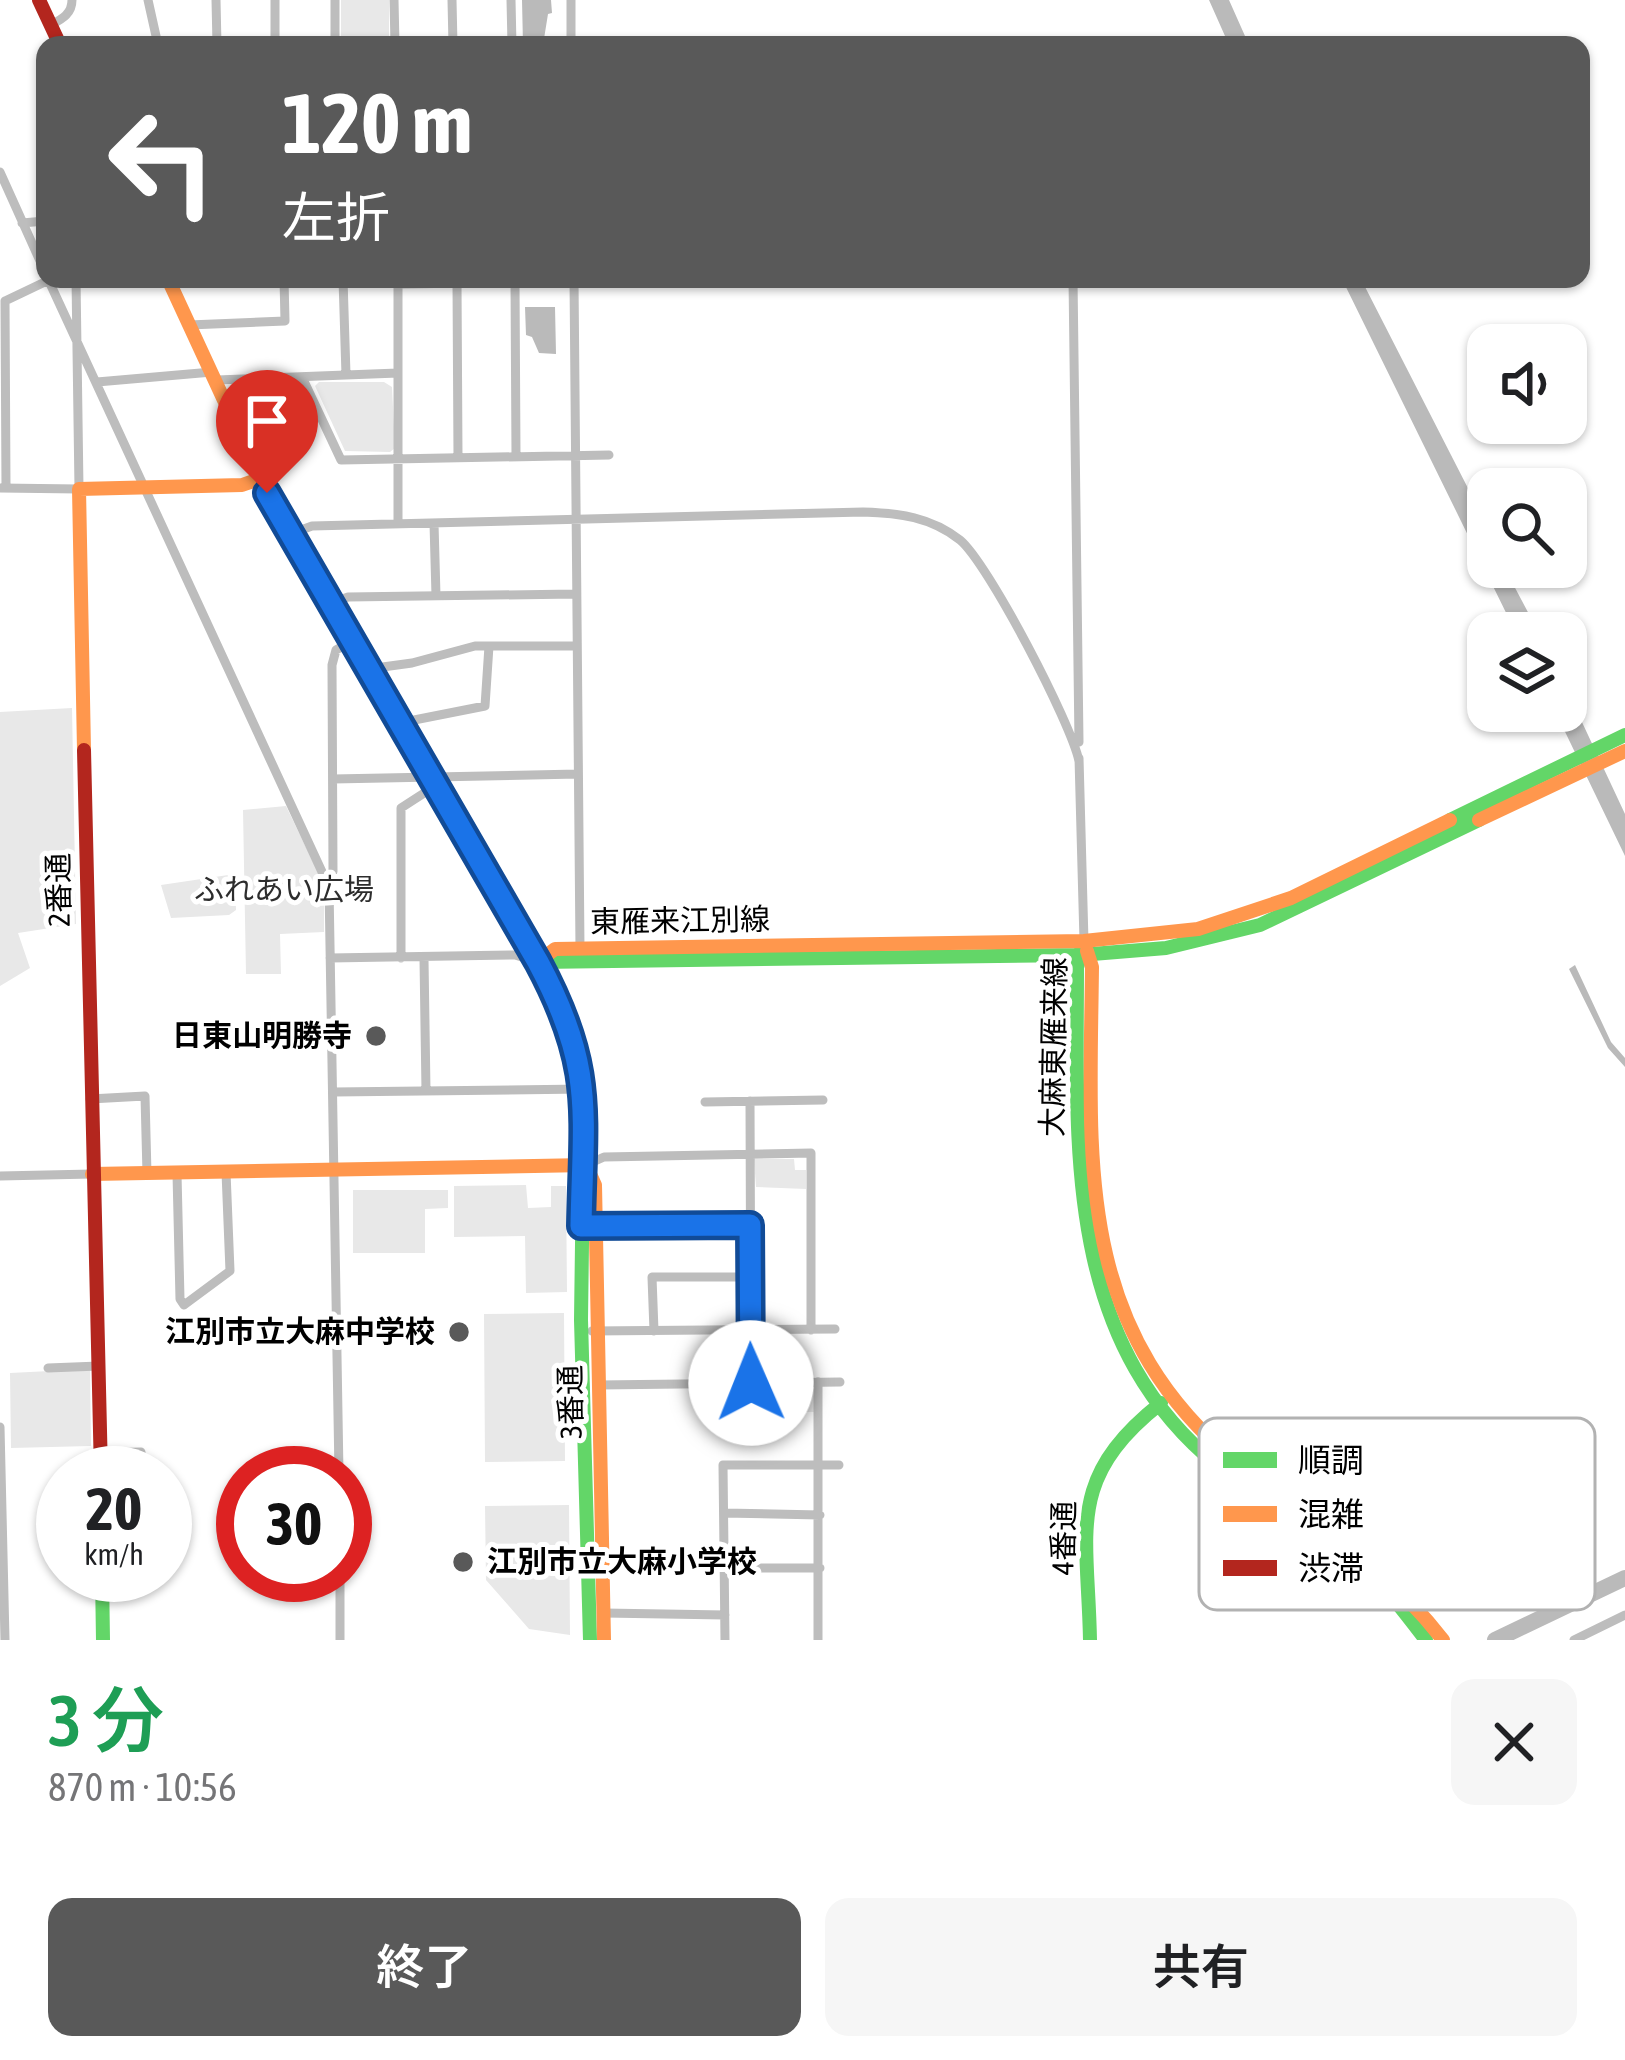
<!DOCTYPE html>
<html lang="ja">
<head>
<meta charset="utf-8">
<style>
	:root { --surface:#fff; --page:#f6f6f6; --text:#202124; --muted:#757577; --accent:#595959 }
	body { margin:0; font-family:"Asap Condensed","Noto Sans JP",sans-serif; background:var(--page); color:var(--text); height:100vh; display:flex; flex-direction:column; font-size:45px; white-space:nowrap }
	* { box-sizing:border-box; margin:0 }
	p { font-size:39px; color:var(--muted) }
	.icon { flex:none; width:66px; height:66px; fill:none; stroke:currentColor; stroke-width:2; stroke-linecap:round; stroke-linejoin:round }
	.map { position:relative; height:1640px; overflow:hidden }
	.panel { display:flex; flex-direction:column; background:var(--surface); flex:1 }
	.panel>* { flex:none }
	.banner { position:absolute; left:36px; top:36px; width:1554px; height:252px; border-radius:24px; box-shadow:0 3px 9px #0004; background:#595959; color:#fff; overflow:hidden }
	.fabs { position:absolute; left:1467px; top:324px; display:grid; gap:24px }
	.fabs a { display:grid; place-items:center; width:120px; height:120px; border-radius:24px; background:var(--surface); box-shadow:0 3px 9px #0004; font-size:60px }
	.speed { position:absolute; left:36px; top:1446px; display:flex; gap:24px; font-size:60px; font-weight:700; text-align:center }
	.speed>* { display:grid; place-content:center; width:156px; height:156px; border-radius:50%; background:var(--surface); box-shadow:0 3px 9px #0004; line-height:1 }
	.speed small { font-size:30px; font-weight:400 }
	.speed .limit { border:18px solid #d22; background:#fff; color:#111 }
	.pin { position:absolute; display:grid; place-items:center; width:102px; height:102px; color:#fff; margin:-123px -51px; border-radius:50% 50% 50% 0; rotate:-45deg; box-shadow:0 0 12px #0007 }
	.pin .icon { rotate:45deg }
	.me { position:absolute; width:132px; margin:-66px; rotate:359deg; stroke-linejoin:round; filter:drop-shadow(0 0 9px #0008) }
	.turn { display:flex; align-items:center; gap:42px; height:252px; padding:0 48px; font-size:54px }
	.turn .icon { width:156px; height:156px; stroke-width:2.5 }
	.turn b { display:block; font-size:84px; line-height:102px }
	.round { display:grid; place-items:center; flex:none; width:126px; height:126px; border-radius:24px; background:var(--page) }
	.head { display:flex; align-items:center; justify-content:space-between; height:204px; padding:0 48px }
	h1 { font-size:72px; font-weight:600; line-height:90px; color:#1e9e55 }
	.primary-button { display:flex; gap:24px; margin-top:auto; padding:24px 48px }
	.primary-button a { flex:1; height:138px; border-radius:24px; background:var(--accent); color:#fff; font-size:48px; font-weight:600; line-height:138px; text-align:center }
	.primary-button a+a { background:var(--page); color:var(--text) }
	.map>svg:first-child { display:block }
</style>
</head>
<body>
<div class="map">
<svg width="1625" height="1640" viewBox="0 0 1625 1640">
	<rect width="100%" height="100%" fill="#fff"/>
	<path fill="#e8e8e8" d="M341 0H389V45H341Z
		M319 382H384L392 387 395 448 390 452 345 451 315 386Z
		M72 708 76 924 18 933 30 968 0 986V712Z
		M286 806 324 885V932L280 934 281 974H246L243 810Z
		M235 874 236 910 229 915 171 918 161 885Z
		M754 1159H794L795 1170H806V1189L756 1187Z
		M526 1185 528 1208 551 1207V1186H566L567 1292 526 1293 525 1236 454 1237V1186Z
		M353 1190H448V1208L425 1209V1253H353Z
		M564 1313 565 1461 485 1462 484 1314Z
		M90 1369 91 1446 11 1448 10 1373Z
		M787 1386 808 1387 814 1393V1412H786Z
		M569 1505 570 1635 529 1629 486 1580 485 1506Z"/>
	<path fill="#bababa" d="M522 0H551L552 13 548 14 543 45H523Z
		M1209 0H1229L1249 45H1229Z
		M1342 279H1361L1474 500 1488 535V567H1504L1539 633H1516Z
		M525 307H555L556 354 539 353 532 337 526 335Z
		M1566 688 1625 814V856L1555 711H1566Z
		M1575 965 1611 1042 1625 1058V1067L1608 1048 1569 969Z"/>
	<g fill="none" stroke-linecap="round" stroke-linejoin="round">
		<path stroke="#bababa" stroke-width="16" d="M1495 1640 1625 1578"/>
		<path stroke="#bdbdbd" stroke-width="9" d="M148 0 158 45
			M216 0 217 45
			M275 0V45
			M335 0V45
			M394 0 395 45
			M452 0 453 45
			M511 0 512 45
			M571 0V45
			M51 25C62 19 72 14 72 0
			M0 172 45 272
			M22 223 45 221
			M48 279 329 887 339 1473
			M343 279 346 375
			M398 279V524
			M574 279 580 949
			M1073 279 1079 742
			M515 282 516 456
			M457 283 458 457
			M398 284 607 281
			M5 301 6 488
			M5 301 49 280
			M189 325 285 321 284 279
			M302 377 341 460 609 455
			M217 380 398 373
			M97 382 212 372
			M0 488 79 489 76 279
			M434 523 436 596
			M290 534 312 526 863 512C899 513 931 517 960 540 988 563 1071 723 1079 761
			M331 603 348 597 575 594
			M368 669 412 663 475 646H576
			M399 723 485 706 489 646
			M1079 758 1084 941
			M333 779 578 774
			M330 884 333 871 332 665 336 650 352 641
			M330 958 515 955 538 962
			M401 958V808L435 786
			M424 959 426 1091
			M334 1092 584 1089
			M90 1099 145 1096 147 1174
			M750 1101 751 1383
			M705 1102 823 1100
			M586 1165 604 1157 811 1153V1330
			M177 1174 180 1299 184 1305 230 1271 226 1172
			M0 1176 92 1174
			M594 1226 750 1224
			M592 1331 835 1329
			M654 1331 652 1277H750
			M48 1368 99 1366
			M599 1385 840 1382
			M0 1427 5 1640
			M100 1453 141 1452 142 1473
			M724 1513 820 1515
			M724 1568H820
			M340 1575V1640
			M604 1613 725 1615
			M725 1640 723 1465H839
			M818 1640V1382
			M1574 1640 1625 1615"/>
		<path stroke="#63d668" stroke-width="14" d="M1450 820 1625 735
			M1082 946 1077 968C1077 1148 1063 1340 1218 1466 1265 1504 1320 1532 1366 1571 1390 1591 1407 1616 1426 1640
			M538 962 1080 955 1166 948 1260 925 1479 820
			M583 1168 581 1320 590 1640
			M102 1575 103 1640
			M1090 1640C1088 1530 1065 1479 1161 1403"/>
		<path stroke="#ff974d" stroke-width="14" d="M168 279 267 493 538 962 576 1045 584 1089 583 1168
			M84 750 79 489 242 485 262 478
			M1479 820 1625 751
			M1087 951 1092 967C1090 1159 1073 1327 1236 1462 1313 1525 1379 1558 1443 1640
			M538 962 555 949 1084 941 1198 929 1291 898 1450 820
			M586 1165 595 1185 604 1640
			M92 1174 586 1165"/>
		<path stroke="#b3261e" stroke-width="14" d="M39 0 60 45
			M84 750 101 1473"/>
	</g>
	<g fill="none" stroke-linecap="round" stroke-linejoin="round">
		<g stroke="#114b97" stroke-width="30">
			<path id="route" d="M267 493 538 962C595 1068 583 1112 581 1226L750 1225 751 1383"/>
		</g>
		<use href="#route" stroke="#1a73e8" stroke-width="21"/>
	</g>
	<g fill="#595959" stroke="#fff" stroke-width="4.5">
		<circle cx="376" cy="1036" r="12"/>
		<circle cx="459" cy="1332" r="12"/>
		<circle cx="463" cy="1562" r="12"/>
	</g>
	<g text-anchor="middle" stroke-width="10" stroke-linejoin="round" paint-order="stroke">
		<g font-size="30" fill="#000" stroke="#fff">
			<text transform="translate(59 890) rotate(-91)" y="10">2番通</text>
			<text transform="translate(680 921) rotate(-1)" y="10">東雁来江別線</text>
			<text transform="translate(1054 1047) rotate(-89)" y="10">大麻東雁来線</text>
			<text transform="translate(571 1402) rotate(-91)" y="10">3番通</text>
			<text transform="translate(1064 1538) rotate(-89)" y="10">4番通</text>
		</g>
		<g font-size="30" fill="#2d2d2d" stroke="#fff">
			<text x="284" y="900">ふれあい広場</text>
		</g>
		<g font-size="30" font-weight="bold" fill="#000" stroke="#fff" text-anchor="end">
			<text x="352" y="1046">日東山明勝寺</text>
			<text x="435" y="1342">江別市立大麻中学校</text>
			<text x="487" y="1572" text-anchor="start">江別市立大麻小学校</text>
		</g>
	</g>
	<rect x="1199" y="1418" width="396" height="192" rx="18" fill="#fff" stroke="#b2b2b2" stroke-width="3"/>
	<rect x="1223" y="1452" width="54" height="16" fill="#63d668"/>
	<rect x="1223" y="1506" width="54" height="16" fill="#ff974d"/>
	<rect x="1223" y="1560" width="54" height="16" fill="#b3261e"/>
	<g font-size="33" fill="#000">
		<text x="1298" y="1472">順調</text>
		<text x="1298" y="1526">混雑</text>
		<text x="1298" y="1580">渋滞</text>
	</g>
</svg>
<div class="fabs">
<a><svg class="icon" aria-label="sound" viewBox="0 0 24 24"><path d="M4 9h4l5-4v14l-5-4H4zM17 9q2 3 0 6"/></svg></a>
<a><svg class="icon" aria-label="search" viewBox="0 0 24 24"><circle cx="10" cy="10" r="6"/><path d="M15 15l6 6"/></svg></a>
<a><svg class="icon" aria-label="layers" viewBox="0 0 24 24"><path d="M12 4l9 5-9 5-9-5zM3 14l9 5 9-5"/></svg></a>
</div>
<div class="speed"><div>20<small>km/h</small></div><div class="limit">30</div></div>
<div class="pin" style="left:267px;top:493px;background:#d93025"><svg class="icon" aria-label="arrive" viewBox="0 0 24 24"><path d="M6 21V4h12l-3 4 3 4H6"/></svg></div>
<svg class="me" style="left:751px;top:1383px" viewBox="-20 -20 40 40"><circle r="19" fill="#fff"/><path d="M0-13L10 11 0 6-10 11z" fill="#1a73e8"/></svg>
<div class="banner">
<div class="turn"><svg class="icon" aria-label="left" viewBox="0 0 24 24"><path d="M17 20v-9H6M10 6l-5 5 5 5"/></svg><div><b>120 m</b>左折</div></div>
</div>
</div>
<section class="panel">
<div class="head"><div><h1>3 分</h1><p>870 m · 10:56</p></div><a class="round"><svg class="icon" aria-label="close" viewBox="0 0 24 24"><path d="M6 6l12 12M18 6L6 18"/></svg></a></div>
<div class="primary-button"><a>終了</a><a>共有</a></div>
</section>
</body>
</html>
